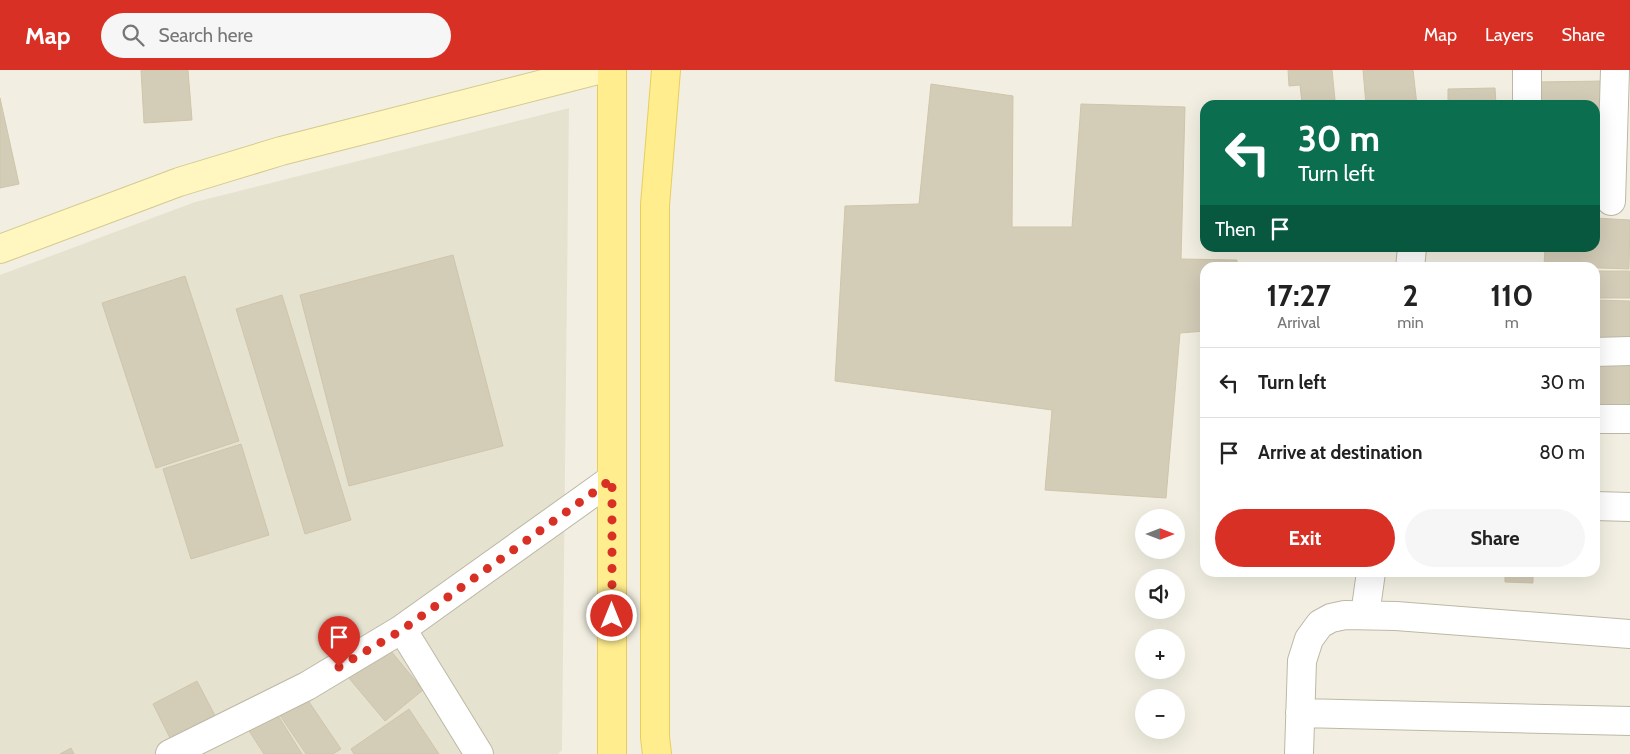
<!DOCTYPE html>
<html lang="en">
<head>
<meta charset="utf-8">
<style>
	:root { --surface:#fff; --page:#f6f6f6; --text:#222; --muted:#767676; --line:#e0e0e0; --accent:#d93025 }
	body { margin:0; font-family:Cabin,sans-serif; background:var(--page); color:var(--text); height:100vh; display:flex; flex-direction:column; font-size:19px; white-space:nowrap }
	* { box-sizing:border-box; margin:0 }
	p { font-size:16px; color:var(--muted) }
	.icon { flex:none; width:28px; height:28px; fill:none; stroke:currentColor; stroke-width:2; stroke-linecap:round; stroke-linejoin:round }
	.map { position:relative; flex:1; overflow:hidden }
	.panel { position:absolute; left:1200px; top:192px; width:400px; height:315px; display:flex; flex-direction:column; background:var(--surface); border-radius:15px; box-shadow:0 5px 20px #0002 }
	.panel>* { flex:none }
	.top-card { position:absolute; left:1200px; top:30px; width:400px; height:152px; border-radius:15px; box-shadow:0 5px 20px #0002; background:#0b6e4f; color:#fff; overflow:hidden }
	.needle { width:32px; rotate:90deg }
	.fabs { position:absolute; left:1135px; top:439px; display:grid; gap:10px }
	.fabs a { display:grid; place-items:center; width:50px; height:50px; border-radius:50%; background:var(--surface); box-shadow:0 5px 20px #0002; font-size:25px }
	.pin { position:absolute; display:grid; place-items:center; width:42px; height:42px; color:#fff; margin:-51px -21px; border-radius:50% 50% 50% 0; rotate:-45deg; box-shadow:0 0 5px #0007 }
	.pin .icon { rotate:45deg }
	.me { position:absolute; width:55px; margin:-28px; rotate:0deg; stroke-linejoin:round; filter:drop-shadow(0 0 4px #0008) }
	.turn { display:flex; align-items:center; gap:18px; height:105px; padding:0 15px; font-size:22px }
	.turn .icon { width:65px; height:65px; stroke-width:2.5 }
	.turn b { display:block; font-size:35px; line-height:42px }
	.then { display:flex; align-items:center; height:48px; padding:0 15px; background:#0003; gap:10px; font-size:19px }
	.eta { display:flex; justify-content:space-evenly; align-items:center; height:85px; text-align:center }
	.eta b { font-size:30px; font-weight:700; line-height:35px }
	.primary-button { display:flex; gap:10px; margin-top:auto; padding:10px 15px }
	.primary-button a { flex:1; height:58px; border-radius:30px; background:var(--accent); color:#fff; font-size:20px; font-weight:700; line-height:58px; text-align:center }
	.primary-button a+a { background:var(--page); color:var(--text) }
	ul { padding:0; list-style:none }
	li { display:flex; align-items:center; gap:15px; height:70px; padding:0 15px; border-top:1px solid var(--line) }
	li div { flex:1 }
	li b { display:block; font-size:19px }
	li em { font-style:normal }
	header { display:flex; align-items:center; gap:30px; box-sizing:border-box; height:70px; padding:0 25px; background:var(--accent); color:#fff }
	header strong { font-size:24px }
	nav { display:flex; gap:28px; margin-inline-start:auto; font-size:18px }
	.search { width:350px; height:45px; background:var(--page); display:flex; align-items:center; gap:12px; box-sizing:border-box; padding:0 18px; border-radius:28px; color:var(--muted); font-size:19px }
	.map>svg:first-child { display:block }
</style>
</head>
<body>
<header>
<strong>Map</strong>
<div class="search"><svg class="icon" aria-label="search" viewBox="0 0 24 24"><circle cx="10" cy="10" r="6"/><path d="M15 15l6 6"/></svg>Search here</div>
<nav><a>Map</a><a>Layers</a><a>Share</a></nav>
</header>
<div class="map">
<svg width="1630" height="684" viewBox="0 0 1630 684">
	<rect width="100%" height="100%" fill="#f2efe2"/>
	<path fill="#e6e2d0" d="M569 38 562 680 558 684H0V205L195 132Z"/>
	<path fill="#d3ccb7" stroke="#cfc5aa" d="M141 0H188L192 50 144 53Z
		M1288 0H1332L1335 30 1302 33 1300 15 1289 16Z
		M1363 0H1413L1417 35H1366Z
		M1604 11 1605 41H1595V35H1537V12Z
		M931 14 1013 26 1012 157H1072L1081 34 1185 37 1181 189 1237 190V198H1205V261L1180 263 1166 428 1045 420 1052 340 835 311 845 136 919 134Z
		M1495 18 1496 35H1448V19Z
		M0 28 19 114 0 118Z
		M1595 148 1630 150 1629 199 1544 196 1545 178H1595Z
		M453 185 503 376 349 416 300 225Z
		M1595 201H1630V228H1595Z
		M185 206 239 371 156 398 102 233Z
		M282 225 351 450 305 464 236 239Z
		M1595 230 1630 231V273L1595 272Z
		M1597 289 1630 290V338L1596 337Z
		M241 374 269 465 191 489 163 399Z
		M1505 502H1533V513L1505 512Z
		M1537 502H1561L1560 506 1537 505Z
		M386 575 423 620 385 651 348 607Z
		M197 611 220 655 175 678 153 634Z
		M305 626 341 679 333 684H306L279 644Z
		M409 639 439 684H354L351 679Z
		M277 644 302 684H264L249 661Z
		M71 678 74 684H60Z"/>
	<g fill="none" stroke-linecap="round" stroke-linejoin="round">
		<g stroke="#bdb8a5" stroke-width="30">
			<path id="street" d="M1527 0V35
				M1611 131 1615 0
				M1410 198 1412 178
				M1595 282 1630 281
				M1595 349H1630
				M1595 436 1630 437
				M1365 545 1371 502
				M402 559 479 684
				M1300 643 1630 651
				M170 684 307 616 402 559 612 409
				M1299 684 1302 591 1309 569 1320 554 1331 548 1345 545 1396 546 1630 564"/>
		</g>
		<g stroke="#d3ca90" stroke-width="30">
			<path id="secondary" d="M0 179 179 112 281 81 598 0"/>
		</g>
		<g stroke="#e7ce5b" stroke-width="30">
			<path id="primary" d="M612 0V684
				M657 684 655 667V135L666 0"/>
		</g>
		<use href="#street" stroke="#fff" stroke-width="28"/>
		<use href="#secondary" stroke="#fff7bf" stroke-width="28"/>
		<use href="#primary" stroke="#ffed8e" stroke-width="28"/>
	</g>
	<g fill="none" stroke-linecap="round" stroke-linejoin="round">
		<path stroke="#d93025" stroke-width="9" stroke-dasharray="0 16.2" d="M339 597 402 560 612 409V546"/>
	</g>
</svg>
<div class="fabs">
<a><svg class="needle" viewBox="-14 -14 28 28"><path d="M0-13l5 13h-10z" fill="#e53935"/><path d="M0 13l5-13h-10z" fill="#767676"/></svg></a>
<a><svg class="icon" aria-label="sound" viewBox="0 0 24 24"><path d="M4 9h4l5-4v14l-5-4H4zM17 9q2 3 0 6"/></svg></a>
<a>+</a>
<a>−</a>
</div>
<div class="pin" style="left:339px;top:597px;background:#d93025"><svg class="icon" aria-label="arrive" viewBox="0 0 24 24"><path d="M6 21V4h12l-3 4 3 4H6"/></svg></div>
<svg class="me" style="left:612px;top:546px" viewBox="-20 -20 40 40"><circle r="17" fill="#d93025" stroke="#fff" stroke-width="3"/><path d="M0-11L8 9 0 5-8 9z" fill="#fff"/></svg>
<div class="top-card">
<div class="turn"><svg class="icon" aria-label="left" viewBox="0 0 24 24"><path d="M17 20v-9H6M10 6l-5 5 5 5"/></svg><div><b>30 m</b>Turn left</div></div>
<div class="then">Then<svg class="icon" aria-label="arrive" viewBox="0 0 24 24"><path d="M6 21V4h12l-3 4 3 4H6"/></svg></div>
</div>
<section class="panel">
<div class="eta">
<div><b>17:27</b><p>Arrival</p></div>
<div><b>2</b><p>min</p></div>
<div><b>110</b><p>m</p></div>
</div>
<ul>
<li><svg class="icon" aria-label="left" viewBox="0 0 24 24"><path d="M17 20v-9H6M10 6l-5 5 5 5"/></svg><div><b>Turn left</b></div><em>30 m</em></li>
<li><svg class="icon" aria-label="arrive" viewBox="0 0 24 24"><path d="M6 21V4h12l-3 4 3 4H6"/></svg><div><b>Arrive at destination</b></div><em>80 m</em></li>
</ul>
<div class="primary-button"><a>Exit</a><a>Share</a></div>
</section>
</div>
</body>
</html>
